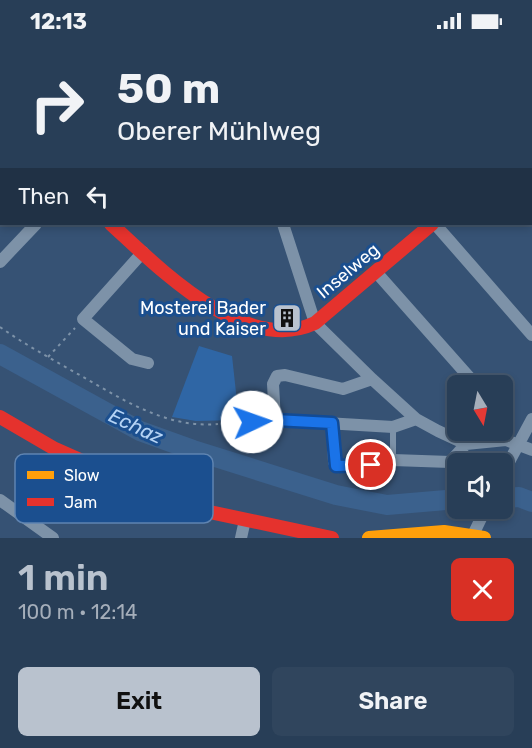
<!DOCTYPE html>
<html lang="en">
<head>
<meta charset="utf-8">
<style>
	:root { --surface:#283e57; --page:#30455d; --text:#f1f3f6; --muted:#a5aeba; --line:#44576d; --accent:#b9c2ce }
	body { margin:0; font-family:Rubik,sans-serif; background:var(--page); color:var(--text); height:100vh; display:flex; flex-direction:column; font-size:22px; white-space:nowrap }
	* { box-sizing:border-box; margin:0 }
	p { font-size:20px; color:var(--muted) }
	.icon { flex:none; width:33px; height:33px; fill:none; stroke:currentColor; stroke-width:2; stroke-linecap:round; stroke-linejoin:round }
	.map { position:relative; height:496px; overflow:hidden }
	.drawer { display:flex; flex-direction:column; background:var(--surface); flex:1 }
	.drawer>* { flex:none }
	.guide { position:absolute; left:0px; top:0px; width:532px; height:183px; box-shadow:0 3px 9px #0003,0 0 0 2px var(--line); background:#283e57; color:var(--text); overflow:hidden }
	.needle { width:39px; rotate:170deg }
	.controls { position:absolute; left:447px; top:333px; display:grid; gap:12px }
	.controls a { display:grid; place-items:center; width:66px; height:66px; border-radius:9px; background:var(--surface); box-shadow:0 3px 9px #0003,0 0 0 2px var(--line); font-size:30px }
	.pin { position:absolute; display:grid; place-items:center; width:51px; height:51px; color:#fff; margin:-26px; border:3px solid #fff; border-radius:50%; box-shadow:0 2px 6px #0007 }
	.me { position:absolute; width:66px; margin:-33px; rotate:87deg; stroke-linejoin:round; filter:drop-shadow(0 0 4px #0008) }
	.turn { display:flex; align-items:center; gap:21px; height:126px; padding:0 18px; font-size:27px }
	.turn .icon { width:78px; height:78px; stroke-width:2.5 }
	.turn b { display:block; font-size:42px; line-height:51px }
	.then { display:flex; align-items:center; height:57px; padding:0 18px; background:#0003; gap:12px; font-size:22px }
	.round { display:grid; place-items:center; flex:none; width:63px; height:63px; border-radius:9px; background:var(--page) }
	.headline { display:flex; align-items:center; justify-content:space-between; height:102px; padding:0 18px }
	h1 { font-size:36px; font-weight:600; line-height:45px; color:var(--accent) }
	.primary-button { display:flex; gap:12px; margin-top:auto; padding:12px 18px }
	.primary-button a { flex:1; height:69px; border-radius:9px; background:var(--accent); color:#111; font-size:24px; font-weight:600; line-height:69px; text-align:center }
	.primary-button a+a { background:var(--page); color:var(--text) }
	.status { display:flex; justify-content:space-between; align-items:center; height:42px; padding:0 30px; background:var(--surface); direction:ltr }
	.status svg { height:16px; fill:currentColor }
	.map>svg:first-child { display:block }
</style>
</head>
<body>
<div class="status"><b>12:13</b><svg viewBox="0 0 49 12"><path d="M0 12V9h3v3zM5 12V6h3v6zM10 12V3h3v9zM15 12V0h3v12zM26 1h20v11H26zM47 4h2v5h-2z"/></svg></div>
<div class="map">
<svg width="532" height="496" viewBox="0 0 532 496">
	<rect width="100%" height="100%" fill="#365274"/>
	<path fill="#2f66a5" d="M199 304 232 314 239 378 196 379 172 375Z"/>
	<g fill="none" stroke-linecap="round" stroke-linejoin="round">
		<path stroke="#3b618d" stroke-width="20" d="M0 312 140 389 193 408 336 453 387 463 458 457
			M502 456 519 455 532 460"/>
		<path stroke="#7d92a8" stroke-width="2" stroke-dasharray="3 4.5" stroke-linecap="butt" d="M0 285C24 302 50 316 76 331 119 355 165 387 218 382
			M48 315 75 286"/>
		<path stroke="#7d92a8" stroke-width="6" d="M10 0 11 2
			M531 103 532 104
			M393 418V385"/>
		<path stroke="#7d92a8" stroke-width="12" d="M82 0 83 2
			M280 0 281 2
			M413 0 414 2
			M527 0 529 2
			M230 2 231 0
			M357 2 359 0
			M0 76 2 77
			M531 139 532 140
			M283 182 315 281 372 337 416 377 438 389 466 402 506 398 532 408
			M435 182 532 293
			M143 210 83 277 132 317 148 321
			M0 220 36 182
			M376 230 477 344
			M275 378 273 342 277 334 285 333 343 347 372 337
			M229 381 275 378 393 385 416 377
			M332 381 334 420 336 424 371 423 393 418 450 420 466 402
			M502 384 506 398
			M502 433 532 377
			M0 458 53 496
			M473 493 486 466
			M241 496 245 478"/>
		<path stroke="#ff9f0a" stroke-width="14" d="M369 496 444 490 484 496"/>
		<path stroke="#e5322d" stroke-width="14" d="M111 182C158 225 244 314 315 281L432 182
			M0 375 55 407 186 465 332 496"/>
		<path stroke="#7e92a7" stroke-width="3" stroke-dasharray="10 4.5" stroke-linecap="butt" d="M490 0 491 2
			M500 0 502 2
			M531 35 532 36
			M531 47 532 48"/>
	</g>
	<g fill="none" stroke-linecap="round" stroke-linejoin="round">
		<g stroke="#114b97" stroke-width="15">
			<path id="route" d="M252 380 275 378 332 381 336 424 371 423"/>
		</g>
		<use href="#route" stroke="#1a73e8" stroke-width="10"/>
	</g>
	<defs>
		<g id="building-square" transform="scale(1.5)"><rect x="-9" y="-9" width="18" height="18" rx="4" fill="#b9c2ce" stroke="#1b4f8f"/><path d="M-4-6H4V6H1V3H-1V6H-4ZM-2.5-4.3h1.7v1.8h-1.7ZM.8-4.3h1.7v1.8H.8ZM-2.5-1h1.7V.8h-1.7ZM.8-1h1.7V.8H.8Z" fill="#111"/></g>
	</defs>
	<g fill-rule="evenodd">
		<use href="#building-square" x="287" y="276"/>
	</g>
	<g text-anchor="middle" stroke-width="6" stroke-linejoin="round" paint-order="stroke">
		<g font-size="18" fill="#fff" stroke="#1b4f8f">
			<text transform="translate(348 229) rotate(-40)" y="6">Inselweg</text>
		</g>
		<g font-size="18" fill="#fff" stroke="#1b4f8f" text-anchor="end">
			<text x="266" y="272">Mosterei Bader<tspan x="266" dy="21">und Kaiser</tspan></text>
		</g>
		<g font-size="20" font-style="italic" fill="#b5d3f5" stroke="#1b4f8f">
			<text transform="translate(136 384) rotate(25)" y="7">Echaz</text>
		</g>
	</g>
	<rect x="15" y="412" width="198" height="69" rx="9" fill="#1b4f8f" stroke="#5f84b1" stroke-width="1.5"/>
	<rect x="27" y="429" width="27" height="8" fill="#ff9f0a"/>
	<rect x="27" y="456" width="27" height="8" fill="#e5322d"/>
	<g font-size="16" fill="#fff">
		<text x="64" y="439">Slow</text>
		<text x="64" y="466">Jam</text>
	</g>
</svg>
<div class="controls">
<a><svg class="needle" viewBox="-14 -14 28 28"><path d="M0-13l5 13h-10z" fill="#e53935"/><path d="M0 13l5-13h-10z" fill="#a5aeba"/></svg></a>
<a><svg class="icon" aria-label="sound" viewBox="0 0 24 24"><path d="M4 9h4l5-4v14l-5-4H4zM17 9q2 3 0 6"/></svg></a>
</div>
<div class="pin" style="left:371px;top:423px;background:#d93025"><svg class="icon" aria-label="arrive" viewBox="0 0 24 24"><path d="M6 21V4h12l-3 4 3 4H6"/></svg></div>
<svg class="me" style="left:252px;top:380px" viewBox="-20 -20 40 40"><circle r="19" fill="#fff"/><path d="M0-13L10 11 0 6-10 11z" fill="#1a73e8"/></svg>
<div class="guide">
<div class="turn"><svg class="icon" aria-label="right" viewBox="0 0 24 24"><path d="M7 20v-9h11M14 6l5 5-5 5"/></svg><div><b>50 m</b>Oberer Mühlweg</div></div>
<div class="then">Then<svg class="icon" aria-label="left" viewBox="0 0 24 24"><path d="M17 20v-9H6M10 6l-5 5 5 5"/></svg></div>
</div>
</div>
<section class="drawer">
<div class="headline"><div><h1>1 min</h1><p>100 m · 12:14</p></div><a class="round" style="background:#d93025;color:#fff"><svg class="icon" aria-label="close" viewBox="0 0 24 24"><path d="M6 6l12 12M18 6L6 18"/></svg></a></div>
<div class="primary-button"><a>Exit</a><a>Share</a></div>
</section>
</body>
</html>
